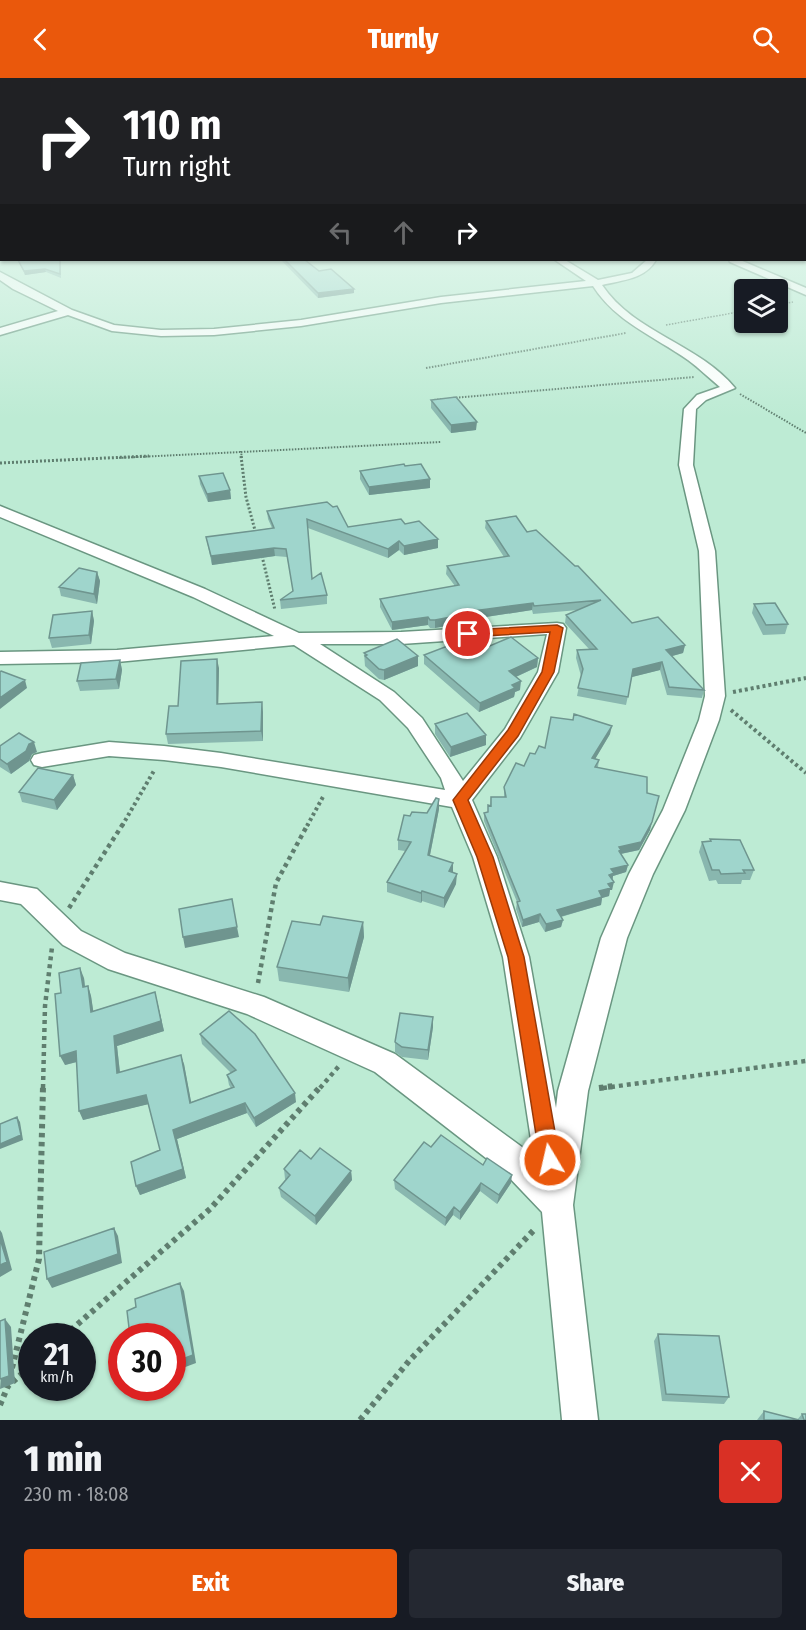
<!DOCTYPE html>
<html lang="en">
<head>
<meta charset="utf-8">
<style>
	:root { --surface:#171b24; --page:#242831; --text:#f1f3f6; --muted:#9ea1a6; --accent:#ea580c }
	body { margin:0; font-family:"Fira Sans Condensed",sans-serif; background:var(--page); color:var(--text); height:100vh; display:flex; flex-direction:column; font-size:22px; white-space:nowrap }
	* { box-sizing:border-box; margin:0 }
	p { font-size:20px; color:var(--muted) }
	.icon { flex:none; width:33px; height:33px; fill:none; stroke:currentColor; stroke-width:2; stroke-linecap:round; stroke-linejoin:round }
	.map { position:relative; height:1342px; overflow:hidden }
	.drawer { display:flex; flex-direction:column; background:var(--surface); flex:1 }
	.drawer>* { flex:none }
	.hud { position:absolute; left:0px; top:0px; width:807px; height:183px; box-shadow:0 2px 4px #0004; background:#202124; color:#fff; overflow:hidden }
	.buttons { position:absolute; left:734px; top:201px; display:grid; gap:12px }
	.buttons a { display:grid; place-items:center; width:54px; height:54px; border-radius:6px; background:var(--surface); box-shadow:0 2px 4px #0004; font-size:30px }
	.speed { position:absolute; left:18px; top:1245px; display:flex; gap:12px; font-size:30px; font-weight:700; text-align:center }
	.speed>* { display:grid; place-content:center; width:78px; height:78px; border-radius:50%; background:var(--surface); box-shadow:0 2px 4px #0004; line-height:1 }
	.speed small { font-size:15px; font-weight:400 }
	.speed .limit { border:9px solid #d22; background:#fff; color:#111 }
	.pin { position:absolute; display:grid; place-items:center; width:51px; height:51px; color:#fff; margin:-26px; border:3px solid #fff; border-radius:50%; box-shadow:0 2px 6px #0007 }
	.me { position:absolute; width:66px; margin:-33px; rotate:351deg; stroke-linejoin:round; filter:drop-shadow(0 0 4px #0008) }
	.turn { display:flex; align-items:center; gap:21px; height:126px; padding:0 24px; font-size:27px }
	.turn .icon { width:78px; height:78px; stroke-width:2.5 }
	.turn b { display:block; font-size:42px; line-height:51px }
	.lanes { display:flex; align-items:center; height:57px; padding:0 24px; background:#0003; justify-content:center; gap:30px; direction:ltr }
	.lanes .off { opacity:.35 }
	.round { display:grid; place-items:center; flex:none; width:63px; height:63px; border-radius:6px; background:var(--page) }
	.head { display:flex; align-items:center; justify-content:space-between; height:102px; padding:0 24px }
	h1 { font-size:36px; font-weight:800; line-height:45px }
	.cta { display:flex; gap:12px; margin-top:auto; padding:12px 24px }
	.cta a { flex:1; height:69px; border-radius:6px; background:var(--accent); color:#fff; font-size:24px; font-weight:800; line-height:69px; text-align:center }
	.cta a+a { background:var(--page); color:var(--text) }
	header { display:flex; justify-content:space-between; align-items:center; height:78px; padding:0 24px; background:var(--accent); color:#fff; font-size:27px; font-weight:800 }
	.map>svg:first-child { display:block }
</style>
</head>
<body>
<header><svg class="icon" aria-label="back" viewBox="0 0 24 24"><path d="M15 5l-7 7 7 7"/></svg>Turnly<svg class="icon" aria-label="search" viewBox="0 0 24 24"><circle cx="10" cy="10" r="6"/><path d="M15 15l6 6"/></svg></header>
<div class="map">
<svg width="806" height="1342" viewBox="0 0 806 1342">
	<rect width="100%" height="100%" fill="#bdebd4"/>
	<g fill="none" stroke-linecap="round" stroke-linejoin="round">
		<g stroke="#6a9681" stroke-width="3">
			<path id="street" d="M555 182H565L598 202 632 195 647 182H656C645 201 623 202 602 207 634 255 699 266 735 310L706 322 696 331 693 387 715 473 725 618 719 642 685 732 653 796 627 860 588 1013 573 1127 598 1342H562L542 1134 504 1094 375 994 247 936 108 891 63 867 21 826 0 822V804L37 811 81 853 125 875 264 919 395 976 526 1072 534 1081 503 879 473 779 452 729 221 689 164 682 109 678 42 689 34 687 31 682 34 677 42 675 109 664 164 668 221 675 445 712 441 700 408 650 380 622 294 567 117 584 0 586V574L117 572 274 558 193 519 0 439V428L205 511 299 555 401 554 557 545 563 546 566 550 558 594 520 660 472 722 497 779 529 879 556 1030 558 1013 601 860 629 796 663 732 699 642 705 618 699 473 679 387 684 331 697 317 720 309C709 300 699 290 688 282 654 258 616 244 593 208L441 225 301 248 214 257 161 258 112 253 68 237 0 257V250L58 233 13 211 0 202V194L72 232 114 247 161 252 214 251 301 242 441 219 586 203ZM547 556 538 594 505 651 463 703 422 640 394 614 320 566H401Z
				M729 182H740L806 210V217L730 184Z"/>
		</g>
		<path stroke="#5f7e6f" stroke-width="1.5" stroke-dasharray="1.5 1.5" stroke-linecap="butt" d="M777 227 793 224
			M666 247 744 233"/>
		<path stroke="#5f7e6f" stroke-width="2" stroke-dasharray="1.5 1.5" stroke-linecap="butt" d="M426 290 626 255
			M740 316 806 355
			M453 320 694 299
			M434 322 443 321
			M116 380 241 374
			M242 380 241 374 441 364"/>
		<path stroke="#5f7e6f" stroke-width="3" stroke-dasharray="2 2" stroke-linecap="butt" d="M241 378 246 419 256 456
			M0 385 149 378
			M262 478 275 532"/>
		<path stroke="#5f7e6f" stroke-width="4" stroke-dasharray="3 3" stroke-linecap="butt" d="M733 614 806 600
			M731 632 806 695
			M122 748 155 691
			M307 748 324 717"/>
		<path stroke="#5f7e6f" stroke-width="4.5" stroke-dasharray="4 4" stroke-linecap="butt" d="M69 830 123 746
			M258 905 276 805 308 746
			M43 1010 45 928 52 869
			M320 1010 339 988
			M603 1010 806 983"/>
		<path stroke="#5f7e6f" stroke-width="6" stroke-dasharray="4.5 4.5" stroke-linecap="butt" d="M599 1010 614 1008
			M64 1258 210 1131 321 1008
			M12 1290 39 1181 43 1008
			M0 1327 8 1308 32 1287
			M360 1342 409 1283 534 1152"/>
		<use href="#street" fill="#fff" fill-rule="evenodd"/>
	</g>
	<path fill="#89b7af" d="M18 182H60L61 200 46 194 25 197Z
		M281 182H305L319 193 354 211V215L318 220Z
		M431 322 476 352 451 355 431 330Z
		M360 393 430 410 369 417 360 401Z
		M199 398 230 412 231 421 208 424 200 406Z
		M267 433 348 449 405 446 438 461V470L404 477 399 472 388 480 308 450 312 501 327 517V526L281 531 280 522 293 514 287 479 275 478 212 487 206 459 272 450 268 441Z
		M486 443 527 454 632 545 685 567 683 575 672 578 704 612 702 620 667 617 660 592 632 599 626 627 577 618 581 598 576 580 577 572 589 571 565 545 566 537 578 532 533 536 532 532 466 542V544L435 550H430L428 547 392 552 380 529V521L455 508 446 496 447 488 504 479 485 450Z
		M97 494 100 503 97 526 61 518 59 509Z
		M754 526 788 546 785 556 763 557 752 535Z
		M92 533 94 543 91 566 52 570 49 560Z
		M485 570 538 580 537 589 516 599 520 612 515 614 514 619 479 634 424 586V577Z
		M364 575 418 588 384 602 379 601 365 588Z
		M120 582 122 592 119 611 80 613 77 603Z
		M219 590 218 626 263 634V663L168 666 166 656 178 628Z
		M435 646 486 667 450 679 435 656Z
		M610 656 595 681 599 682 598 689 650 752 639 772 621 776 628 787 626 794 613 798 612 812H610L609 818 602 820 601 827 561 839 563 842 561 849 545 854 539 844 522 849 516 831 517 824 484 743V735L488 734 490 728 491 719H504V709L535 676Z
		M0 668 37 674 32 676 29 683 11 696 0 689Z
		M73 697 76 707 57 732 22 724 19 714Z
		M439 731 430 777 453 795 456 806 444 830 422 823 421 825 387 814V804L405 773 398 772V762L410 738 427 735Z
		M710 761 754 792 750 802H742L741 806H718L716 802 709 803 699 774 702 764 710 763Z
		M363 844 364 859 349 914 279 903 277 889 320 847Z
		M84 900 85 909 88 908 91 918 93 933 155 914 164 953 117 968 120 994 184 986 191 1024 231 1010 229 1007 227 997 231 995 202 966 200 956 296 1024 256 1049 247 1035 177 1061 186 1100 140 1117 136 1108 160 1072 148 1026 83 1042 77 984 65 987 61 915Z
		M433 939V949L428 982 402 979 395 974V964Z
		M431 1069 511 1105 497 1126 480 1113 460 1142 453 1137 445 1148 395 1111 394 1102Z
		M311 1081 351 1093 352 1102 316 1147 281 1119 279 1110 286 1101H285L284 1091Z
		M658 1256 729 1319 724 1326 662 1323 654 1263Z
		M764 1333 797 1342 802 1336 806 1342H757Z"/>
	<path fill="#6f958f" d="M45 191 46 194 25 197 24 193Z
		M354 211V215L318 220V215Z
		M477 344 476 352 451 355V347Z
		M430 401V410L369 417V409Z
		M230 412 231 421 208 424 207 416Z
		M438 461V470L404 477V468Z
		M399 463V472L388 480V471Z
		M274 470 275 478 212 487 211 478Z
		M97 494 100 503 97 526 94 516Z
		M533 525 532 532 466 542V544L435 550V542L465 534Z
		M92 533 94 543 91 566 89 557Z
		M428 539V547L392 552V544Z
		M685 567 683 575 665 580 666 572Z
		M418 578V588L384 602V592Z
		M538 580 537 589 509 602V593Z
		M217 581 219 590 218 636 217 626Z
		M120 582 122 592 119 611 116 601Z
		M662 584 660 592 632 599 633 591Z
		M25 602 27 610 0 631V620Z
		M521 603 520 612 515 614 514 619 479 634 480 625 512 607Z
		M262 624 263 634V663L261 653Z
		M612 648 610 656 591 688 592 680Z
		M486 657V667L450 679 451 669Z
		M34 664 37 674 32 676 29 683 11 696 7 686 29 666Z
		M73 697 76 707 57 732 54 722Z
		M659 718 650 752 639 772 620 776V780L619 769Z
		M439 721V731L428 787V777Z
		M453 785V795L449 793Z
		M628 787 626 794 613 798 612 803 609 797 611 791Z
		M457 796 456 806 444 830V820Z
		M614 804 612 812H610L609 818 602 820 601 827 556 840 557 832 599 813 608 806Z
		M422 813V823L421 825V815Z
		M540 836 539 844 522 849 523 842Z
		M563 842 561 849 545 854 546 846Z
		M363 844 364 859 349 914 348 900Z
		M237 849 239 859 185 870 183 859Z
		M80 890 84 900 86 919 83 909Z
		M88 908 91 918 95 944 91 934Z
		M155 914 164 953 117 968 121 1005 117 995 114 958Z
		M433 939V949L428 982V972Z
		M76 973 80 983 65 987 60 978Z
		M181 977 184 986 193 1034 190 1025Z
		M295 1015 296 1024 256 1049 254 1040Z
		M146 1017 149 1026 83 1042 79 1033Z
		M245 1025 247 1035 177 1061 186 1100 140 1117 136 1108 173 1052Z
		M17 1039 20 1044 23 1062 0 1071V1066Z
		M351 1093 352 1102 316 1147 315 1138Z
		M512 1097 511 1105 497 1126 499 1117Z
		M481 1105 480 1113 460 1142V1134Z
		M454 1129 453 1137 445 1148 446 1140Z
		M114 1150 118 1158 122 1185 52 1210 47 1201Z
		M0 1152 2 1155 12 1192 0 1199Z
		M180 1205 184 1213 196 1285 172 1294V1285Z
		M5 1241 11 1249 15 1305 0 1311Z"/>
	<path fill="#9fd5cc" stroke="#6f958f" stroke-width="1.5" d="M18 182H60V196L45 191 24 193Z
		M285 182H305L319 193 331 191 354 211 318 215Z
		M456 319 477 344 451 347 431 322Z
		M404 386 405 388 421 386 430 401 369 409 360 393Z
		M223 395 230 412 207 416 199 398Z
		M327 424 333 429 337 428 348 449 401 441 405 446 419 443 438 461 404 468 399 463 388 471 307 441 312 501 321 495 327 517 280 522 293 513 286 471 274 470 211 478 206 459 274 450 267 433Z
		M516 438 527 454 536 452 575 488H578L632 545 658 539 685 567 666 572 704 612 669 609 662 584 633 591 628 619 578 610 583 591 577 572 597 571 566 537 601 522 534 528 533 525 465 534 467 536 435 542H430L428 539 392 544 380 521 459 507 447 488 509 478 486 443Z
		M79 490 97 494 94 516 59 509Z
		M775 525 788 546 766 547 754 526Z
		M92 533 89 557 49 560 53 537Z
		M471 559 485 570 511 559 538 580 509 593 521 603 512 607 515 610 480 625 424 577Z
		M397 561 418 578 384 592 379 591 365 578 367 577 364 575Z
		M217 581V626L262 624 261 653 166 656 169 628H178L181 583Z
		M120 582 116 601 77 603 81 585Z
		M1 593 25 602 0 620V594Z
		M467 635 486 657 451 669 435 646Z
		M574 636 612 648 592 680 599 682 595 689 647 699V715L659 718 652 744 641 764 619 769 621 772 619 773 628 787 611 791 614 795 609 797 614 804 608 806 611 810 599 813 602 819 557 832 563 842 546 846 540 836 523 842 517 824 520 823 484 735 488 734V727L491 728V719H506L504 709 516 685 524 688 530 675 535 676 539 668 545 670 551 639 573 642Z
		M19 655 34 664 29 666 26 673 7 686 0 681V668Z
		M38 690 73 697 54 722 19 714Z
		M436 720 439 721 428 777 453 785 449 793 457 796 444 820 422 813 421 815 387 804 411 764 398 762 404 737 410 738 412 734 427 735Z
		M710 761 740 762 754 792H743L745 795 721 796 719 792H712L702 764 711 763Z
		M232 821 237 849 183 859 179 831Z
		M323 838 363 844 348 900 277 889 292 843 320 847Z
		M80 890 83 909 88 908 91 934 155 914 161 943 114 958 117 995 181 977 190 1025 234 1009 227 997 236 992 200 956 229 933 255 956 295 1015 254 1040 245 1025 173 1052 183 1091 136 1108 131 1084 160 1072 146 1017 79 1033 76 973 60 978 55 916 61 915 59 895Z
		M400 935 433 939 428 972 402 969 395 964Z
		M17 1039 21 1057 0 1066V1046Z
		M441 1057 483 1087 487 1080 512 1097 499 1117 481 1105 460 1134 454 1129 446 1140 394 1102 424 1064 431 1069Z
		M320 1070 351 1093 315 1138 279 1110 290 1097 284 1091 300 1072 311 1081Z
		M114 1150 118 1176 47 1201 44 1174Z
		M0 1161 7 1184 0 1187Z
		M180 1205 193 1277 172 1285V1258H130L127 1233 136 1229 135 1221Z
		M5 1241 9 1298 0 1301V1243Z
		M658 1256 719 1258 729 1319 666 1316Z
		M764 1333 799 1342H764Z
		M802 1336H806V1342H804Z"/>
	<linearGradient id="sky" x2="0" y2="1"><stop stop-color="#8daaa3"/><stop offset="0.45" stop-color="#e1f6ec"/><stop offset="1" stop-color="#e1f6ec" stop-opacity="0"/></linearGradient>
	<rect width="806" height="340" fill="url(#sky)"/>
	<path fill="#ea580c" stroke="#983908" stroke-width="1.5" d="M557 547 563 550 554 594 518 658 468 722 493 779 524 879 560 1082 557 1089 550 1092 543 1089 540 1082 508 879 477 779 453 722 508 652 542 594 550 554 468 559 462 556 468 552Z"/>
</svg>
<div class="buttons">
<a><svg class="icon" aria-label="layers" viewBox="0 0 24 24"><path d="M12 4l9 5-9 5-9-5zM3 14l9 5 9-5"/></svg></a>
</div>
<div class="speed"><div>21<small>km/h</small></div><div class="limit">30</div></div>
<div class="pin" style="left:468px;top:556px;background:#d93025"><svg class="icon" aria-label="arrive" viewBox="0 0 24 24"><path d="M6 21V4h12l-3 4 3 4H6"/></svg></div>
<svg class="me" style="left:550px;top:1082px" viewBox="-20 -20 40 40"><circle r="17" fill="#ea580c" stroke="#fff" stroke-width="3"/><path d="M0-11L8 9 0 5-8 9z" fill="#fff"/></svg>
<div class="hud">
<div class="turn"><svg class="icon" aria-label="right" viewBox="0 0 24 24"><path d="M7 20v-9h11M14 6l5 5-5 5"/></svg><div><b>110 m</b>Turn right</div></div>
<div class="lanes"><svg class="icon off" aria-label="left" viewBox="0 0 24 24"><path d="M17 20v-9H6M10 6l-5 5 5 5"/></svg><svg class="icon off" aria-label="ahead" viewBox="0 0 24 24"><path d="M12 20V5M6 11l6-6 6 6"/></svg><svg class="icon" aria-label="right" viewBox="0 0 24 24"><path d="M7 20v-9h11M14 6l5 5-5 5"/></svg></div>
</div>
</div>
<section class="drawer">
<div class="head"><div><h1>1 min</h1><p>230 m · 18:08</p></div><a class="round" style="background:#d93025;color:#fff"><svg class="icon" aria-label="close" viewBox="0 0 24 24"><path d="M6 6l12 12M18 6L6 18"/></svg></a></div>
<div class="cta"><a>Exit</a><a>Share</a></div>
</section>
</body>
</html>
